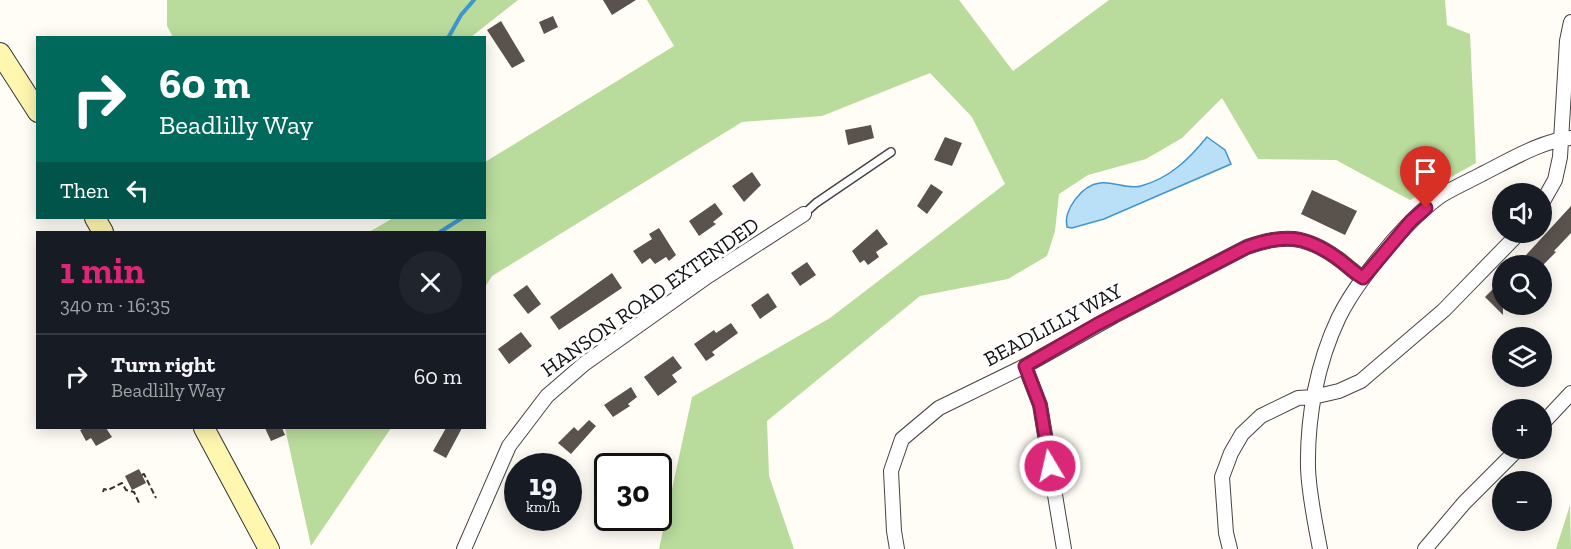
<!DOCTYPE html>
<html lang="en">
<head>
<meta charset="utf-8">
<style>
	:root { --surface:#171b24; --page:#20242c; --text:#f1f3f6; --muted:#9ea1a6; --line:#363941; --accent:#db2777 }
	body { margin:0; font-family:"Zilla Slab",serif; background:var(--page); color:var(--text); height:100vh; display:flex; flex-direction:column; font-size:22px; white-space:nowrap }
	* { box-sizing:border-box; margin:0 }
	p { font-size:20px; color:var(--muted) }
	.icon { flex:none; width:33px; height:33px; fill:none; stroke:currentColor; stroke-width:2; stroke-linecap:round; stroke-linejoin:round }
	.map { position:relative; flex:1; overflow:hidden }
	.panel { position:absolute; left:36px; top:231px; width:450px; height:198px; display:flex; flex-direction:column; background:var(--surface); border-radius:0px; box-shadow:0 3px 15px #0003 }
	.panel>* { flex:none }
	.banner { position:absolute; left:36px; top:36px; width:450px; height:183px; border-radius:0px; box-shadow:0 3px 15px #0003; background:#00695c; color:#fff; overflow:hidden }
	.buttons { position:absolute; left:1492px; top:183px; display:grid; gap:12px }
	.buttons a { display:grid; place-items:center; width:60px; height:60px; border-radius:50%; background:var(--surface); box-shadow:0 3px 15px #0003; font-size:30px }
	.speed { position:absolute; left:504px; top:453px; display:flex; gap:12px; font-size:30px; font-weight:700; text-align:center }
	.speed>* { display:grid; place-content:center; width:78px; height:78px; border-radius:50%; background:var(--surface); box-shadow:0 3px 15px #0003; line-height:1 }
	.speed small { font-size:15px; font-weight:400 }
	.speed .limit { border:3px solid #111; border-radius:9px; background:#fff; color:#111 }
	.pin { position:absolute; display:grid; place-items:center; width:51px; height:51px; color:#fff; margin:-62px -26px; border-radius:50% 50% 50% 0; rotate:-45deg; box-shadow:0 0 6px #0007 }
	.pin .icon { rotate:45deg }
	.me { position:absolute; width:66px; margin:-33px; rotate:351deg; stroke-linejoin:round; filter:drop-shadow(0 0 4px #0008) }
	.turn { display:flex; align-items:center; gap:21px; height:126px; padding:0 24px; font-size:27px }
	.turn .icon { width:78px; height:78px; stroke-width:2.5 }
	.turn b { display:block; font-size:42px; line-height:51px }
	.then { display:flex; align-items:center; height:57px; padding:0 24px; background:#0003; gap:12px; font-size:22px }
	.round { display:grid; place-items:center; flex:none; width:63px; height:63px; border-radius:32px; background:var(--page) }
	.summary { display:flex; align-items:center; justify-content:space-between; height:102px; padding:0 24px }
	h1 { font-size:36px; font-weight:700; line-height:45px; color:var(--accent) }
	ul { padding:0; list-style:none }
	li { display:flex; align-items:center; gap:18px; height:84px; padding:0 24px; border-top:2px solid var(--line) }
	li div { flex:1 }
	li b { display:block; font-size:22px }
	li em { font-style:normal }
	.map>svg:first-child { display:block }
</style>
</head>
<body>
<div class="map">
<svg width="1571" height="549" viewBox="0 0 1571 549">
	<rect width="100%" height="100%" fill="#fffdf5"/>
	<path fill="#b9dc9c" d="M167 0H518L471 37H173L167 26Z
		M647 0H959L1013 71 1109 0H1445L1447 25 1470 34 1476 163 1410 200 1336 160 1258 159 1222 98 1182 138 1146 159 1088 175 1059 194 1055 231 1047 256 1008 279 920 296 767 421 769 476 794 549H659L692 397 830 318 1005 184 972 117 930 73 822 116 742 122 492 276 485 287 484 232H369L393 218H484L485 162 674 46Z
		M285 428H391L311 546Z
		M1570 505 1571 549H1556Z"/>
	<path fill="#b9e0f7" stroke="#3f96cf" stroke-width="1.5" d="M1207 137 1225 150 1231 164 1104 219 1072 228 1067 227C1063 210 1082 185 1100 183 1113 181 1128 190 1141 186 1170 178 1189 159 1207 137Z"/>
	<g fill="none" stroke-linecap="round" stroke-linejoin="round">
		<path stroke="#3f96cf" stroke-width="4" d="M448 38 461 15 474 0
			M440 232 462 218"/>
	</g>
	<path fill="#5a524d" d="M603 0H636L612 15Z
		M553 16 558 27 544 34 539 22Z
		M501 21 525 61 512 68 487 30Z
		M871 125 874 138 848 145 845 130Z
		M945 137 962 143 952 166 934 160Z
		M752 172 761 185 744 202 732 186Z
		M931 184 943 192 927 214 917 206Z
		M1312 190 1357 211 1345 235 1301 214Z
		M715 203 723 214 713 222 716 224 699 236 689 221Z
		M1571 206V233L1554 251 1556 252 1542 266H1516Z
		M659 228 676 255 669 261 666 257 655 264 650 258 642 264 633 251 652 239 649 234Z
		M877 229 888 244 876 252 879 257 868 265 864 260 860 263 852 251Z
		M807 262 816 275 800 286 791 273Z
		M612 273 622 288 559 330 550 317Z
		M1503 279V315L1485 297Z
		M527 285 541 304 528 314 513 295Z
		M768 293 777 307 760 319 751 305Z
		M731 323 738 333 712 352 715 355 706 361 694 344 714 330 716 333Z
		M521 332 532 346 509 364 498 349Z
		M673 356 682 368 672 375 677 382 658 396 644 377Z
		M631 387 637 397 628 404 630 406 613 417 604 405Z
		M589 420 596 426 571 454 558 443 574 427 578 431Z
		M85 428H106L112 437 96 446 91 438 86 441 80 430Z
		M265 428H282L285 435 271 441Z
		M446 428H462L446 458 433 451Z
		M139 469 146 483 132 490 125 476Z"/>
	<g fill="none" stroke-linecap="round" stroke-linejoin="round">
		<g stroke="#444" stroke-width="10">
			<path id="service" d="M804 214 816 203 891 152"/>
		</g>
		<g stroke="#444" stroke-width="16">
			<path id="minor" d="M1542 203 1555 180 1560 157 1567 41 1571 22
				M1025 366 1040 405 1064 549
				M1542 424 1571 393
				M464 549 509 446 547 396 584 364 708 276 804 214
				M897 549 894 531 891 471 902 439 939 408 1025 366 1114 316 1247 247C1283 234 1305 235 1337 258 1346 264 1353 272 1363 278
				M1230 549 1226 533 1222 477 1231 453 1242 434 1261 416 1298 398 1313 397 1339 391 1361 381 1444 310 1520 232
				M1320 549C1315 522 1309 495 1308 468 1307 417 1317 363 1339 317 1353 289 1373 265 1392 242 1407 225 1423 208 1442 195 1455 187 1469 181 1482 174 1508 161 1543 140 1571 138
				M1425 549 1464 503 1519 448"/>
		</g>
		<g stroke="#333" stroke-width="22">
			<path id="secondary" d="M0 53 38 112
				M95 218 103 232
				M204 428 269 549"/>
		</g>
		<path stroke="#333" stroke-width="2" stroke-dasharray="6 3" stroke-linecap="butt" d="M142 475 144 474 156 498
			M103 492 104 489 108 490 122 483 126 490 134 492 140 505"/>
		<use href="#service" stroke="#fff" stroke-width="7"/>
		<use href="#minor" stroke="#fff" stroke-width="14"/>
		<use href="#secondary" stroke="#fff6b0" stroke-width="20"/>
	</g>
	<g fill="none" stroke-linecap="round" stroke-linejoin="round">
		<g stroke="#8e194d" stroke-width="15">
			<path id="route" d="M1050 466 1040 405 1025 366 1098 324 1247 247C1283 234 1305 235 1337 258 1346 264 1353 272 1363 278L1411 221 1426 208"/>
		</g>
		<use href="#route" stroke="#db2777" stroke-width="10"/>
	</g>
	<g text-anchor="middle" stroke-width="6" stroke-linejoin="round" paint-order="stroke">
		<g font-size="21" fill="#111" stroke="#fff">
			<text transform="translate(650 297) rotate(-35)" y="7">HANSON ROAD EXTENDED</text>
			<text transform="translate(1053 325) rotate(-28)" y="7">BEADLILLY WAY</text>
		</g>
	</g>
</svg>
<div class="buttons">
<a><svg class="icon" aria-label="sound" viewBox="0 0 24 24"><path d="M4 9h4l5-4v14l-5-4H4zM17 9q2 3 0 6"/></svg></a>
<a><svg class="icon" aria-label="search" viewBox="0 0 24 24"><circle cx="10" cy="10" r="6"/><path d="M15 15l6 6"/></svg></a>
<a><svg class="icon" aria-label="layers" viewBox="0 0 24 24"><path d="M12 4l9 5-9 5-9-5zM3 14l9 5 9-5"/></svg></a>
<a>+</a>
<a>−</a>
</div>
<div class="speed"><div>19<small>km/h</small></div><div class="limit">30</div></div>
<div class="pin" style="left:1426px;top:208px;background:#d93025"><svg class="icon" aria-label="arrive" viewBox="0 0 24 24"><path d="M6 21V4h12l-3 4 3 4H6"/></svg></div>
<svg class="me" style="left:1050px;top:466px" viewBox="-20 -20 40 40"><circle r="17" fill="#db2777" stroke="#fff" stroke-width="3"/><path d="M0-11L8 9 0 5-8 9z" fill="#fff"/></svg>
<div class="banner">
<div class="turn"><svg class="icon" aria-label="right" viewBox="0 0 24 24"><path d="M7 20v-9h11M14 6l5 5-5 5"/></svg><div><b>60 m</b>Beadlilly Way</div></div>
<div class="then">Then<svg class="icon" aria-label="left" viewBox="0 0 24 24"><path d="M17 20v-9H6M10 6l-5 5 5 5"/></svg></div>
</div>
<section class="panel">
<div class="summary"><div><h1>1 min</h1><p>340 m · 16:35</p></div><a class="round"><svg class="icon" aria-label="close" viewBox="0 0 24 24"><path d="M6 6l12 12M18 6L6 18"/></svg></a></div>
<ul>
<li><svg class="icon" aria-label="right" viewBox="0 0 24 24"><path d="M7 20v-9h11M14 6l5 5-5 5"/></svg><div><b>Turn right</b><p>Beadlilly Way</p></div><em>60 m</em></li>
</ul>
</section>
</div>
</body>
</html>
